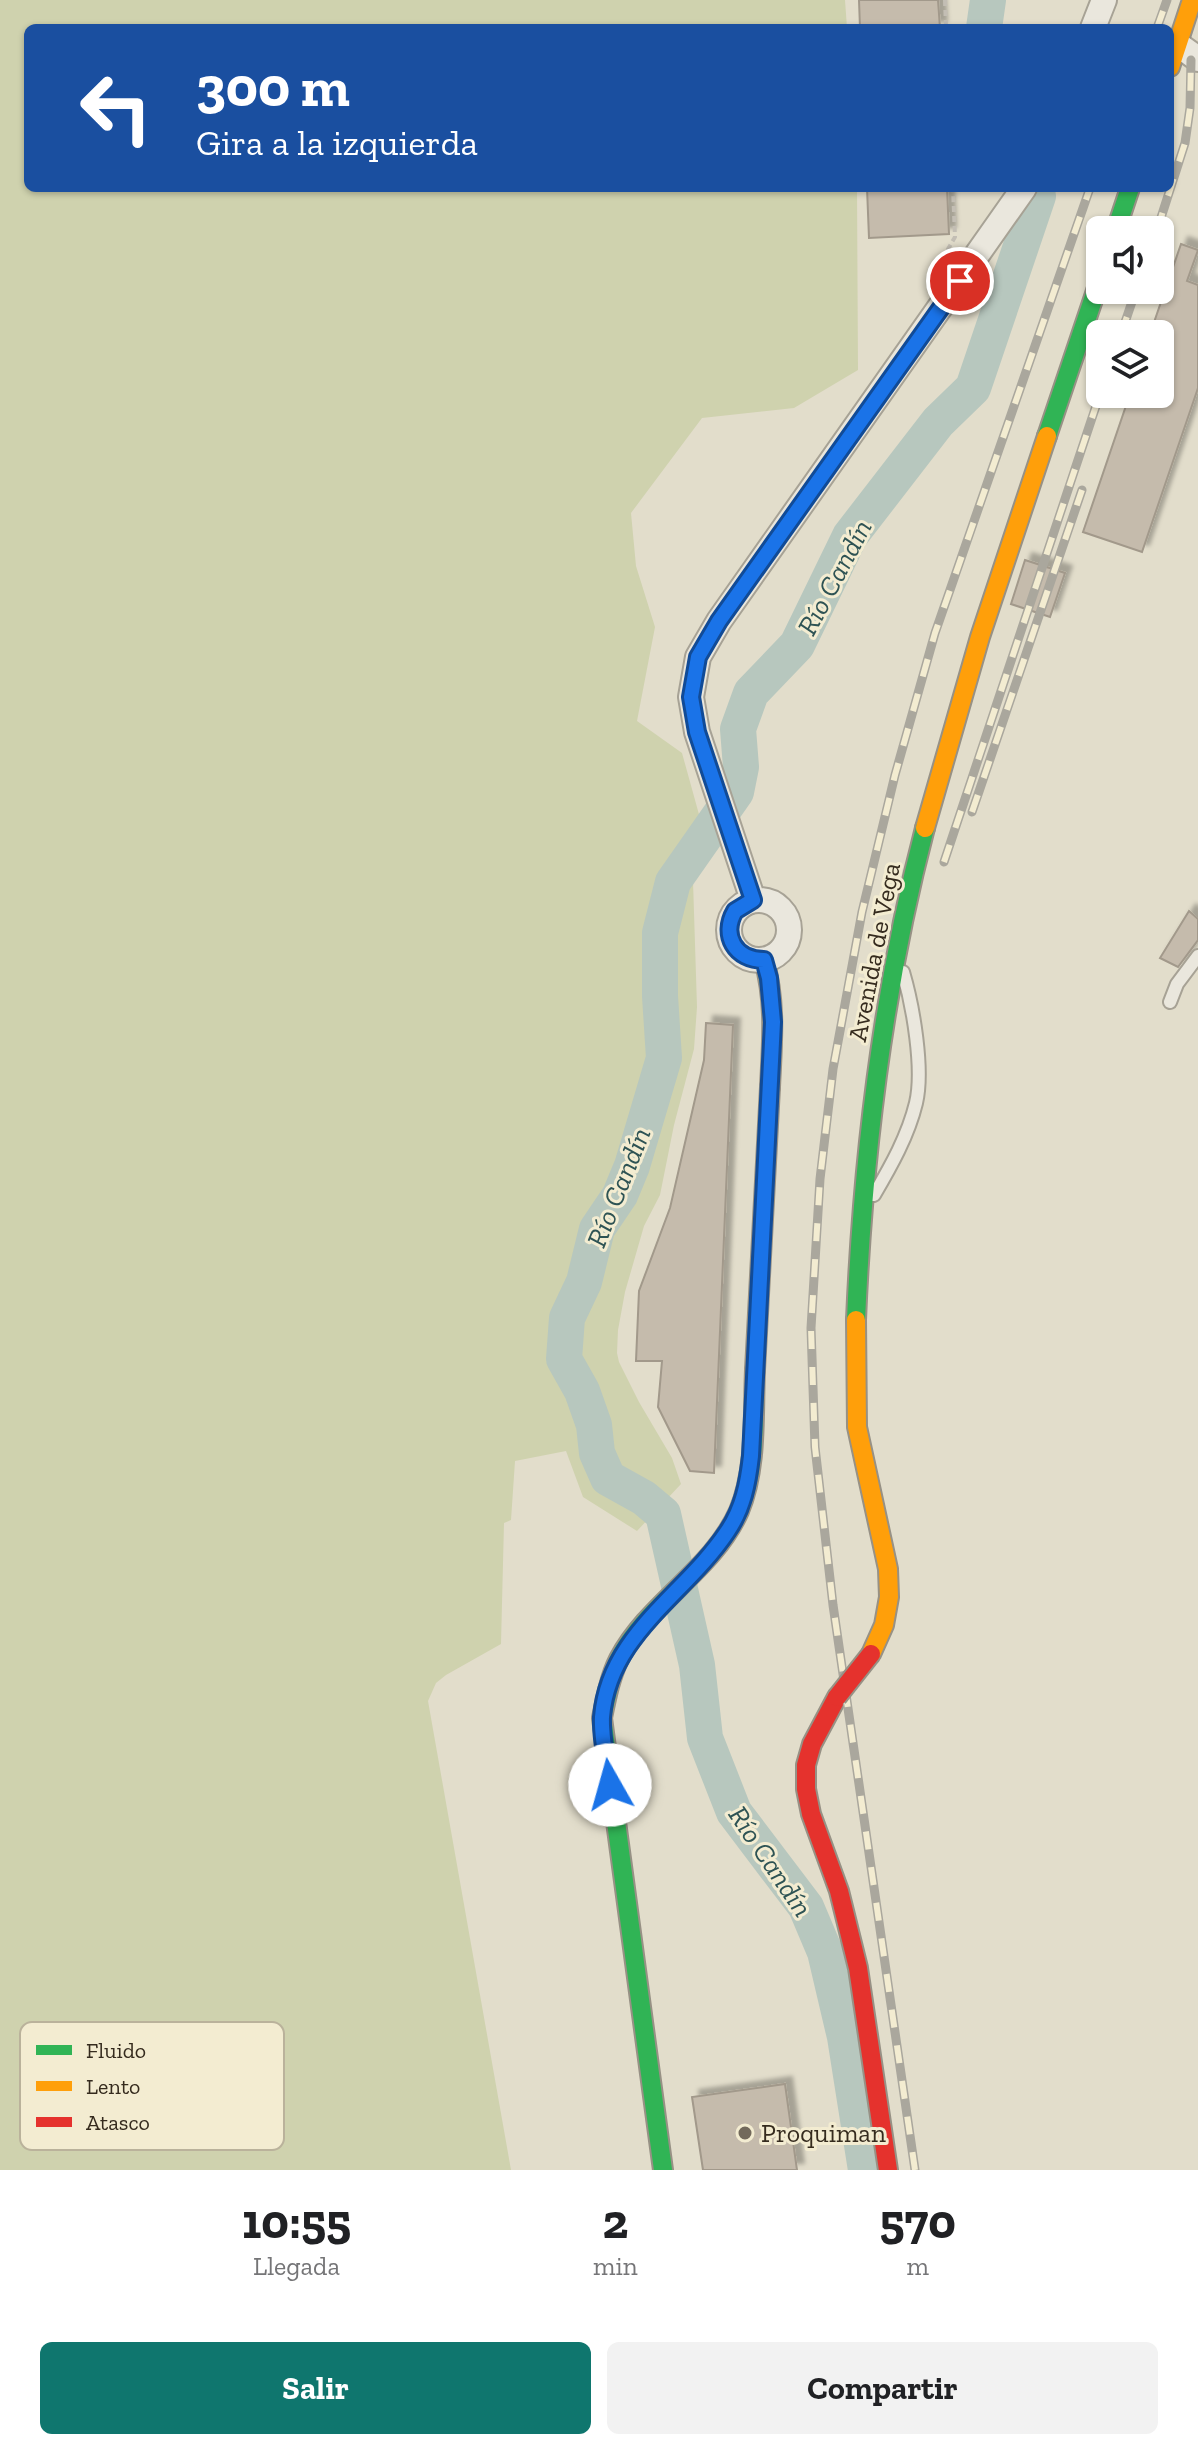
<!DOCTYPE html>
<html lang="es">
<head>
<meta charset="utf-8">
<style>
	:root { --surface:#fff; --page:#f2f2f2; --text:#202124; --muted:#757577; --accent:#0f766e }
	body { margin:0; font-family:"Zilla Slab",serif; background:var(--page); color:var(--text); height:100vh; display:flex; flex-direction:column; font-size:30px; white-space:nowrap }
	* { box-sizing:border-box; margin:0 }
	p { font-size:26px; color:var(--muted) }
	.icon { flex:none; width:44px; height:44px; fill:none; stroke:currentColor; stroke-width:2; stroke-linecap:round; stroke-linejoin:round }
	.map { position:relative; height:2170px; overflow:hidden }
	.details { display:flex; flex-direction:column; background:var(--surface); flex:1 }
	.details>* { flex:none }
	.hud { position:absolute; left:24px; top:24px; width:1150px; height:168px; border-radius:12px; box-shadow:0 2px 6px #0004; background:#1a4fa0; color:#fff; overflow:hidden }
	.buttons { position:absolute; left:1086px; top:216px; display:grid; gap:16px }
	.buttons a { display:grid; place-items:center; width:88px; height:88px; border-radius:12px; background:var(--surface); box-shadow:0 2px 6px #0004; font-size:40px }
	.pin { position:absolute; display:grid; place-items:center; width:68px; height:68px; color:#fff; margin:-34px; border:4px solid #fff; border-radius:50%; box-shadow:0 2px 8px #0007 }
	.me { position:absolute; width:88px; margin:-44px; rotate:353deg; stroke-linejoin:round; filter:drop-shadow(0 0 6px #0008) }
	.turn { display:flex; align-items:center; gap:28px; height:168px; padding:0 40px; font-size:36px }
	.turn .icon { width:104px; height:104px; stroke-width:2.5 }
	.turn b { display:block; font-size:56px; line-height:68px }
	.eta { display:flex; justify-content:space-evenly; align-items:center; height:136px; text-align:center }
	.eta b { font-size:48px; font-weight:700; line-height:56px }
	.button { display:flex; gap:16px; margin-top:auto; padding:16px 40px }
	.button a { flex:1; height:92px; border-radius:12px; background:var(--accent); color:#fff; font-size:32px; font-weight:700; line-height:92px; text-align:center }
	.button a+a { background:var(--page); color:var(--text) }
	.map>svg:first-child { display:block }
</style>
</head>
<body>
<div class="map">
<svg width="1198" height="2170" viewBox="0 0 1198 2170">
	<defs>
		<filter id="shadow"><feDropShadow dx="7" dy="-7" stdDeviation="2" flood-color="#0004"/></filter>
	</defs>
	<rect width="100%" height="100%" fill="#e2ddcb"/>
	<path fill="#cfd2ae" d="M0 0H845L847 28H28V188H857L858 370 794 408 702 418 631 513 636 566 655 627 637 721 682 753 700 818 693 881 697 1007 694 1049 674 1125 660 1195 644 1226 625 1292 618 1330 617 1353 619 1362 639 1402 672 1458 681 1484 637 1531 583 1497 566 1451 515 1461 511 1520 504 1523 501 1644 446 1675 436 1683 428 1701 511 2170H0Z"/>
	<g fill="none" stroke-linecap="round" stroke-linejoin="round">
		<path stroke="#b7c7be" stroke-width="36" d="M984 28 988 0
			M866 2170 845 2037 825 1952 806 1907 734 1812 705 1738 697 1665 663 1514 644 1498 608 1478 597 1453 594 1425 582 1391 564 1359 567 1318 584 1282 597 1229 620 1195 632 1166 664 1058 660 996V933L673 882 736 792 741 767 738 729 751 693 797 645 850 536 938 422 973 388 1038 196 1033 188"/>
	</g>
	<path fill="#c5bbac" stroke="#a2998b" stroke-width="2" filter="url(#shadow)" d="M859 0H938L940 28H860Z
		M867 188H947L949 234 869 238Z
		M1181 244 1198 250 1187 281 1198 285V388L1142 552 1083 532 1130 394H1160V334H1150Z
		M1025 560 1065 573 1050 617 1011 604Z
		M1189 911 1198 919V940L1178 967 1160 958Z
		M706 1023 733 1025 714 1473 690 1471 658 1407 662 1361H636L639 1291 670 1208 704 1060Z
		M785 2084 797 2170H703L692 2097Z"/>
	<g fill="none" stroke-linecap="round" stroke-linejoin="round">
		<g stroke="#a7a295" stroke-width="16">
			<path id="lane" d="M1170 1002 1177 984 1198 956
				M874 1195C891 1166 908 1136 916 1103 924 1069 913 1006 903 972"/>
		</g>
		<g stroke="#a7a295" stroke-width="28">
			<path id="street" d="M1093 28 1104 0
				M1177 44 1198 59
				M729 930a30 30 0 1 1 60 0a30 30 0 1 1-60 0Z
				M753 900 697 732 691 697 698 657 719 621 1024 188"/>
		</g>
		<g stroke="#979185" stroke-width="22">
			<path id="fast" d="M1116 230 1130 188
				M1047 436 1100 279
				M764 960C776 1002 772 1044 770 1087
				M856 1320C863 1154 883 988 925 828
				M663 2170 602 1718C606 1698 610 1677 619 1659 649 1602 713 1570 739 1511 757 1468 753 1416 755 1370"/>
		</g>
		<g stroke="#979185" stroke-width="22">
			<path id="slow" d="M1170 67 1192 0
				M925 828 980 637 1047 436
				M856 1320 857 1427 888 1569 889 1597 884 1625 871 1654"/>
		</g>
		<g stroke="#979185" stroke-width="22">
			<path id="jam" d="M755 1370 770 1087
				M837 1697 812 1744 806 1765V1789L811 1814 839 1891 858 1968 888 2170"/>
		</g>
		<path stroke="#c3beb4" stroke-width="4" stroke-dasharray="6 4" stroke-linecap="butt" d="M945 0 946 28
			M944 266 940 263 955 237 953 188"/>
		<use href="#lane" stroke="#eae7dd" stroke-width="12"/>
		<use href="#street" stroke="#eae7dd" stroke-width="24"/>
		<use href="#fast" stroke="#30b455" stroke-width="18"/>
		<use href="#slow" stroke="#ff9f0a" stroke-width="18"/>
		<use href="#jam" stroke="#e5322d" stroke-width="18"/>
		<g stroke="#aaa79d" stroke-width="9">
			<path id="rail" d="M1157 28 1167 0
				M1157 230 1185 143 1190 108 1191 60
				M1121 334 1136 290
				M972 812 1082 490
				M944 862 1100 394
				M915 2170 833 1605 815 1447 811 1328 820 1179 833 1069 862 912 895 775 935 633 1090 188"/>
		</g>
		<use href="#rail" stroke="#f3ecd1" stroke-width="6" stroke-dasharray="18" stroke-linecap="butt"/>
		<g stroke="#979185" stroke-width="22" stroke-linecap="butt">
			<path id="jam-bridge" d="M837 1697 871 1654"/>
		</g>
		<use href="#jam-bridge" stroke="#e5322d" stroke-width="18"/>
	</g>
	<g fill="none" stroke-linecap="round" stroke-linejoin="round">
		<g stroke="#114b97" stroke-width="20">
			<path id="route" d="M610 1785C607 1763 601 1739 602 1717 609 1634 685 1595 727 1532 743 1509 748 1483 751 1456L773 1022 769 978 764 960C735 960 721 935 735 911L753 900 697 732 691 697 698 657 719 621 960 281"/>
		</g>
		<use href="#route" stroke="#1a73e8" stroke-width="14"/>
	</g>
	<circle fill="#72695b" stroke="#f3ecd1" stroke-width="3" cx="745" cy="2133" r="8"/>
	<g text-anchor="middle" stroke-width="6" stroke-linejoin="round" paint-order="stroke">
		<g font-size="26" fill="#352b1e" stroke="#f3ecd1">
			<text transform="translate(874 952) rotate(-79)" y="9">Avenida de Vega</text>
		</g>
		<g font-size="26" fill="#352b1e" stroke="#f3ecd1" text-anchor="start">
			<text x="761" y="2142">Proquiman</text>
		</g>
		<g font-size="28" font-style="italic" fill="#2e5354" stroke="#f3ecd1">
			<text transform="translate(834 577) rotate(-62)" y="10">Río Candín</text>
			<text transform="translate(618 1187) rotate(-68)" y="10">Río Candín</text>
			<text transform="translate(771 1861) rotate(56)" y="10">Río Candín</text>
		</g>
	</g>
	<rect x="20" y="2022" width="264" height="128" rx="12" fill="#f3ecd1" stroke="#bab29b" stroke-width="2"/>
	<rect x="36" y="2045" width="36" height="10" fill="#30b455"/>
	<rect x="36" y="2081" width="36" height="10" fill="#ff9f0a"/>
	<rect x="36" y="2117" width="36" height="10" fill="#e5322d"/>
	<g font-size="22" fill="#352b1e">
		<text x="86" y="2058">Fluido</text>
		<text x="86" y="2094">Lento</text>
		<text x="86" y="2130">Atasco</text>
	</g>
</svg>
<div class="buttons">
<a><svg class="icon" aria-label="sound" viewBox="0 0 24 24"><path d="M4 9h4l5-4v14l-5-4H4zM17 9q2 3 0 6"/></svg></a>
<a><svg class="icon" aria-label="layers" viewBox="0 0 24 24"><path d="M12 4l9 5-9 5-9-5zM3 14l9 5 9-5"/></svg></a>
</div>
<div class="pin" style="left:960px;top:281px;background:#d93025"><svg class="icon" aria-label="arrive" viewBox="0 0 24 24"><path d="M6 21V4h12l-3 4 3 4H6"/></svg></div>
<svg class="me" style="left:610px;top:1785px" viewBox="-20 -20 40 40"><circle r="19" fill="#fff"/><path d="M0-13L10 11 0 6-10 11z" fill="#1a73e8"/></svg>
<div class="hud">
<div class="turn"><svg class="icon" aria-label="left" viewBox="0 0 24 24"><path d="M17 20v-9H6M10 6l-5 5 5 5"/></svg><div><b>300 m</b>Gira a la izquierda</div></div>
</div>
</div>
<section class="details">
<div class="eta">
<div><b>10:55</b><p>Llegada</p></div>
<div><b>2</b><p>min</p></div>
<div><b>570</b><p>m</p></div>
</div>
<div class="button"><a>Salir</a><a>Compartir</a></div>
</section>
</body>
</html>
